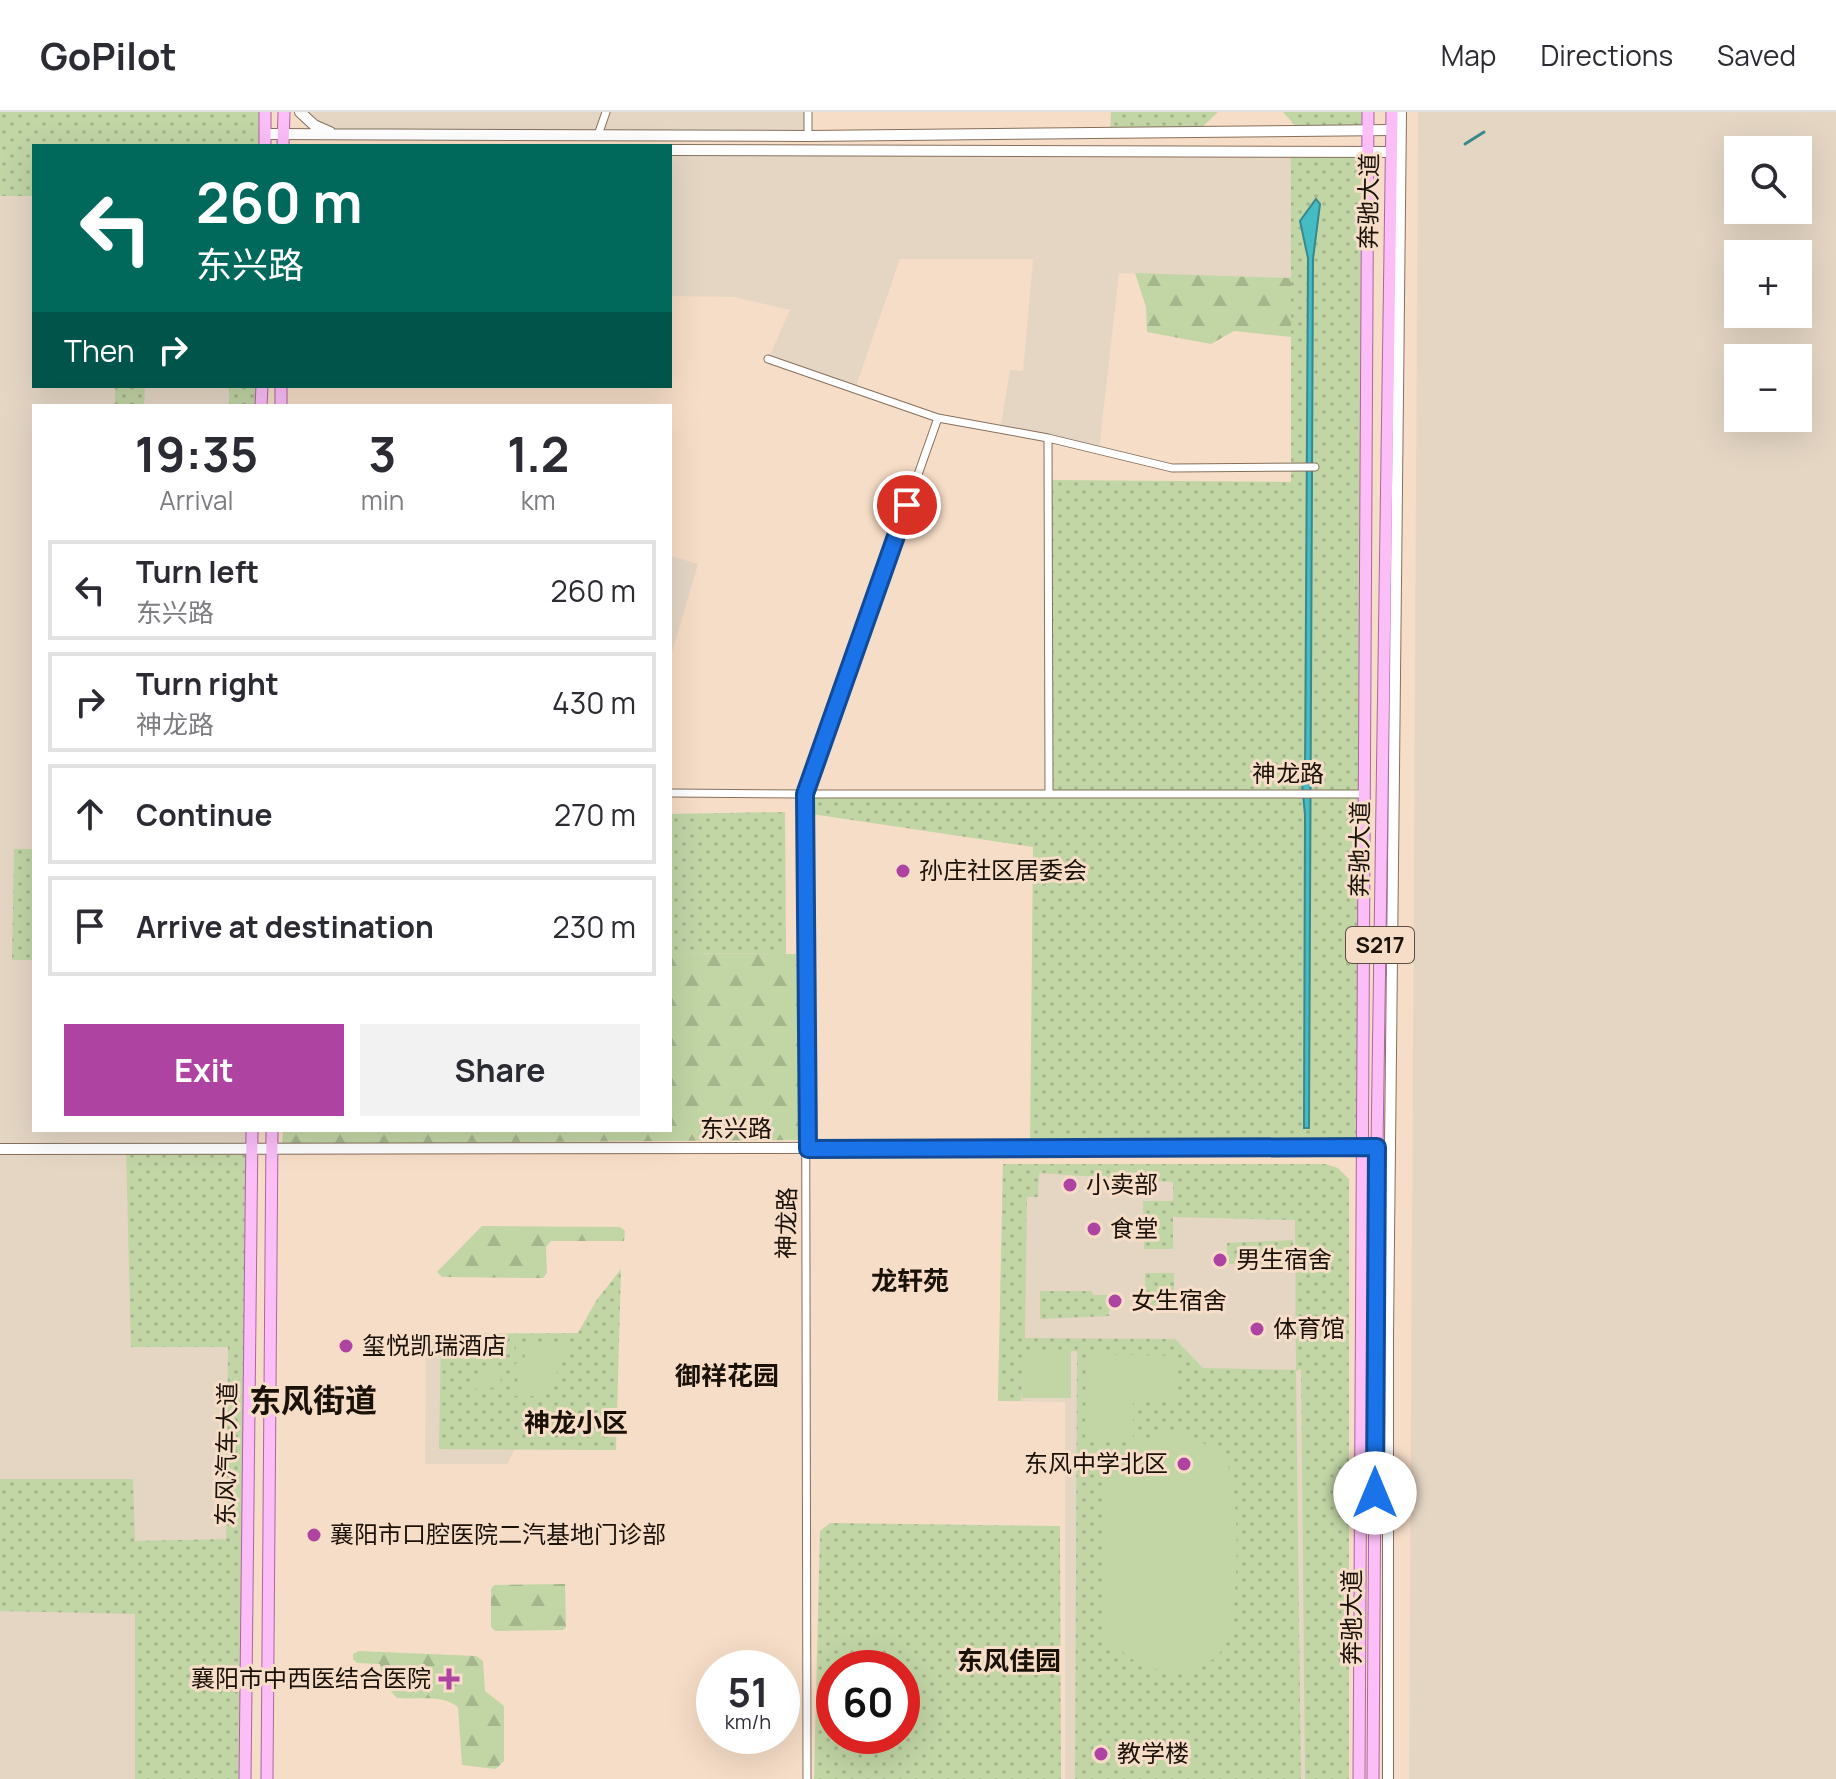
<!DOCTYPE html>
<html lang="en">
<head>
<meta charset="utf-8">
<style>
	:root { --surface:#fff; --page:#f2f2f3; --text:#2b2b33; --muted:#7c7c81; --line:#e1e1e2; --accent:#af43a2 }
	body { margin:0; font-family:Manrope,"Noto Sans SC",sans-serif; background:var(--page); color:var(--text); height:100vh; display:flex; flex-direction:column; font-size:30px; white-space:nowrap }
	* { box-sizing:border-box; margin:0 }
	p { font-size:26px; color:var(--muted) }
	.icon { flex:none; width:44px; height:44px; fill:none; stroke:currentColor; stroke-width:2; stroke-linecap:round; stroke-linejoin:round }
	.map { position:relative; flex:1; overflow:hidden }
	.drawer { position:absolute; left:32px; top:292px; width:640px; height:728px; display:flex; flex-direction:column; background:var(--surface); border-radius:0px; box-shadow:0 8px 32px #0002 }
	.drawer>* { flex:none }
	.guide { position:absolute; left:32px; top:32px; width:640px; height:244px; border-radius:0px; box-shadow:0 8px 32px #0002; background:#00695c; color:#fff; overflow:hidden }
	.fabs { position:absolute; left:1724px; top:24px; display:grid; gap:16px }
	.fabs a { display:grid; place-items:center; width:88px; height:88px; border-radius:0px; background:var(--surface); box-shadow:0 8px 32px #0002; font-size:40px }
	.speed { position:absolute; left:696px; top:1538px; display:flex; gap:16px; font-size:40px; font-weight:700; text-align:center }
	.speed>* { display:grid; place-content:center; width:104px; height:104px; border-radius:50%; background:var(--surface); box-shadow:0 8px 32px #0002; line-height:1 }
	.speed small { font-size:20px; font-weight:400 }
	.speed .limit { border:12px solid #d22; background:#fff; color:#111 }
	.pin { position:absolute; display:grid; place-items:center; width:68px; height:68px; color:#fff; margin:-34px; border:4px solid #fff; border-radius:50%; box-shadow:0 2px 8px #0007 }
	.me { position:absolute; width:88px; margin:-44px; rotate:0deg; stroke-linejoin:round; filter:drop-shadow(0 0 6px #0008) }
	.turn { display:flex; align-items:center; gap:28px; height:168px; padding:0 32px; font-size:36px }
	.turn .icon { width:104px; height:104px; stroke-width:2.5 }
	.turn b { display:block; font-size:56px; line-height:68px }
	.then { display:flex; align-items:center; height:76px; padding:0 32px; background:#0003; gap:16px; font-size:30px }
	.eta { display:flex; justify-content:space-evenly; align-items:center; height:136px; text-align:center }
	.eta b { font-size:48px; font-weight:700; line-height:56px }
	.button { display:flex; gap:16px; margin-top:auto; padding:16px 32px }
	.button a { flex:1; height:92px; border-radius:0px; background:var(--accent); color:#fff; font-size:32px; font-weight:700; line-height:92px; text-align:center }
	.button a+a { background:var(--page); color:var(--text) }
	ul { padding:0; list-style:none }
	li { display:flex; align-items:center; gap:24px; height:100px; margin:0 16px 12px; padding:0 16px; border:4px solid var(--line); border-radius:0px }
	li div { flex:1 }
	li b { display:block; font-size:30px }
	li em { font-style:normal }
	header { display:flex; align-items:center; gap:48px; box-sizing:border-box; height:112px; padding:0 40px; background:var(--surface); border-bottom:2px solid var(--line) }
	header strong { font-size:38px }
	nav { display:flex; gap:44px; margin-inline-start:auto; font-size:28px }
	.map>svg:first-child { display:block }
</style>
</head>
<body>
<header>
<strong>GoPilot</strong>
<nav><a>Map</a><a>Directions</a><a>Saved</a></nav>
</header>
<div class="map">
<svg width="1836" height="1667" viewBox="0 0 1836 1667">
	<defs>
		<pattern id="grass-dots" width="8" height="8" patternUnits="userSpaceOnUse" patternTransform="scale(2)"><rect width="8" height="8" fill="#c1d5a5"/><path d="M2 2h.1M6 6h.1" fill="none" stroke="#a5b68d" stroke-width="1.8" stroke-linecap="round"/></pattern>
		<pattern id="forest-firs" width="22" height="20" patternUnits="userSpaceOnUse" patternTransform="scale(2)"><rect width="22" height="20" fill="#c1d5a5"/><path d="M5 1l3.5 6h-7zM16 11l3.5 6h-7z" fill="#a5b68d"/></pattern>
	</defs>
	<rect width="100%" height="100%" fill="#f6ddc7"/>
	<path fill="#e5d6c4" fill-rule="evenodd" d="M0 0 34 34V274H261V294H34V1018H252L245 1667H0Z
		M300 0H808V24L335 22Z
		M1418 0H1836V1667H1409ZM1798 38V98H1738V38ZM1798 142V202H1738V142ZM1798 246V306H1738V246Z
		M670 38H1291V166L1119 161 1099 339 1000 318 1010 258 1023 259 1033 147H900L855 277 768 247 790 198 734 185 670 184Z
		M670 444 698 452 670 547Z"/>
	<path fill="#e4d6c3" d="M1003 1052 1300 1053 1305 1667H1065V1290L998 1289Z
		M578 1221 507 1352H425L426 1222Z"/>
	<path fill="url(#grass-dots)" fill-rule="evenodd" d="M0 0H265L264 34H34V84H0Z
		M1111 0H1218L1197 20 1110 21Z
		M1283 0H1368V18L1300 19Z
		M1291 38H1368L1362 1036H1030L1033 735 805 701V682H1049L1048 368 1291 370Z
		M115 274H145L144 294H115Z
		M229 274H262L261 294H229Z
		M785 700 786 842 670 841V702Z
		M14 737H34V848H12Z
		M126 1038H252L245 1667H135V1502L0 1499V1367H133L135 1429 226 1427 228 1235H131Z
		M1003 1052H1325L1338 1056 1349 1067V1667H1305L1301 1257 1296 1259 1301 1667H1075L1077 1239H1024L1021 1289H998ZM1039 1061 1173 1070V1089H1143L1144 1137H1173V1105L1295 1108 1296 1258 1203 1256 1175 1227 1025 1226 1027 1085H1038Z
		M1293 1128 1294 1155 1244 1156 1243 1152H1227V1131Z
		M621 1157 616 1338 439 1337 441 1222 578 1221 596 1189Z
		M1145 1161H1174V1194L1145 1195Z
		M1040 1179H1092L1093 1183H1109V1204L1040 1207Z
		M830 1411 1060 1414 1061 1667H814L820 1419ZM834 1556H902V1624H834Z"/>
	<path fill="url(#forest-firs)" d="M1135 161 1291 166V225L1234 219 1211 232 1147 220 1146 195Z
		M670 841 796 842 800 1028 282 1032 283 1018H670Z
		M482 1114 620 1115 625 1119 624 1129H551L546 1135 547 1161 543 1166 442 1165 437 1160Z
		M565 1472 566 1515 563 1518 495 1519 491 1515V1477L494 1473Z
		M359 1539 476 1544 483 1549 485 1579 504 1594V1649L496 1657 462 1653 458 1595C442 1582 417 1588 397 1586L383 1571 380 1552 357 1551 353 1547V1542Z"/>
	<path fill="#c1d5a5" d="M572 1233 544 1284H515L518 1266H513V1253L525 1247 524 1239H515L516 1234Z
		M1023 1239H1071V1286H1022Z
		M1086 1242 1178 1244 1177 1288 1133 1287V1329L1085 1328Z
		M500 1257 501 1275 474 1277 473 1267 480 1266V1258Z
		M1176 1321C1195 1326 1216 1334 1227 1352 1241 1373 1239 1510 1226 1532 1206 1569 1145 1566 1120 1537L1102 1538V1347H1120C1137 1328 1151 1323 1176 1321Z"/>
	<path fill="#45bcc4" stroke="#38898c" stroke-width="2" d="M1316 87 1320 92 1313 147 1309 1016H1304L1305 703 1302 671 1305 667 1308 146 1300 109Z"/>
	<g fill="none" stroke-linecap="round" stroke-linejoin="round">
		<path stroke="#38898c" stroke-width="3" d="M1465 32 1484 20"/>
		<g stroke="#86705c" stroke-width="9">
			<path id="street" d="M598 23 606 0
				M808 24V0
				M768 247 938 306 1048 326
				M670 681 805 682 938 306
				M1049 682 1048 326 1172 356 1315 355
				M807 1667 805 682H1364"/>
		</g>
		<g stroke="#86705c" stroke-width="12">
			<path id="secondary" d="M300 0 314 13 330 20
				M265 22 808 24 1392 18
				M670 38 1392 40
				M0 1037 1377 1035
				M1388 1667V1222L1401 0"/>
		</g>
		<g stroke="#ab66a0" stroke-width="13">
			<path id="primary" d="M265 34V0
				M283 34 284 0
				M261 294 262 274
				M281 294V274
				M245 1667 252 1018
				M267 1667 272 1018
				M1359 1667 1368 0
				M1373 1667 1377 1035 1392 0"/>
		</g>
		<use href="#street" stroke="#fff" stroke-width="7"/>
		<use href="#secondary" stroke="#fff" stroke-width="10"/>
		<use href="#primary" stroke="#fbbef7" stroke-width="11"/>
	</g>
	<g fill="none" stroke-linecap="round" stroke-linejoin="round">
		<g stroke="#114b97" stroke-width="20">
			<path id="route" d="M907 393 805 682 808 1037 1377 1035 1375 1381"/>
		</g>
		<use href="#route" stroke="#1a73e8" stroke-width="14"/>
	</g>
	<g fill="#af43a2" stroke="#f6ddc7" stroke-width="3">
		<circle cx="903" cy="759" r="8"/>
		<circle cx="1070" cy="1073" r="8"/>
		<circle cx="1094" cy="1117" r="8"/>
		<circle cx="1220" cy="1148" r="8"/>
		<circle cx="1115" cy="1189" r="8"/>
		<circle cx="1257" cy="1217" r="8"/>
		<circle cx="346" cy="1234" r="8"/>
		<circle cx="1184" cy="1352" r="8"/>
		<circle cx="314" cy="1423" r="8"/>
		<path d="M445 1555h8v8h8v8h-8v8h-8v-8h-8v-8h8z"/>
		<circle cx="1101" cy="1642" r="8"/>
	</g>
	<g text-anchor="middle" stroke-width="6" stroke-linejoin="round" paint-order="stroke">
		<rect fill="#f6ddc7" stroke="#5c4e42" stroke-width="2" x="1346" y="815" width="68" height="36" rx="6"/>
		<g font-size="22" font-weight="bold" fill="#1a1109">
			<text x="1380" y="841">S217</text>
		</g>
		<g font-size="24" fill="#1a1109" stroke="#f6ddc7">
			<text transform="translate(1369 89) rotate(-89)" y="8">奔驰大道</text>
			<text x="1288" y="670">神龙路</text>
			<text transform="translate(1360 737) rotate(-89)" y="8">奔驰大道</text>
			<text x="736" y="1025">东兴路</text>
			<text transform="translate(787 1111) rotate(-89)" y="8">神龙路</text>
			<text transform="translate(227 1342) rotate(-89)" y="8">东风汽车大道</text>
			<text transform="translate(1352 1505) rotate(-90)" y="8">奔驰大道</text>
		</g>
		<g font-size="24" fill="#1a1109" stroke="#f6ddc7" text-anchor="start">
			<text x="919" y="767">孙庄社区居委会</text>
			<text x="1086" y="1081">小卖部</text>
			<text x="1110" y="1125">食堂</text>
			<text x="1236" y="1156">男生宿舍</text>
			<text x="1131" y="1197">女生宿舍</text>
			<text x="1273" y="1225">体育馆</text>
			<text x="362" y="1242">玺悦凯瑞酒店</text>
			<text x="1168" y="1360" text-anchor="end">东风中学北区</text>
			<text x="330" y="1431">襄阳市口腔医院二汽基地门诊部</text>
			<text x="431" y="1575" text-anchor="end">襄阳市中西医结合医院</text>
			<text x="1117" y="1650">教学楼</text>
		</g>
		<g font-size="26" font-weight="bold" fill="#1a1109" stroke="#f6ddc7">
			<text x="910" y="1178">龙轩苑</text>
			<text x="727" y="1273">御祥花园</text>
			<text x="576" y="1320">神龙小区</text>
			<text x="1009" y="1558">东风佳园</text>
		</g>
		<g font-size="32" font-weight="bold" fill="#1a1109" stroke="#f6ddc7">
			<text x="313" y="1300">东风街道</text>
		</g>
	</g>
</svg>
<div class="fabs">
<a><svg class="icon" aria-label="search" viewBox="0 0 24 24"><circle cx="10" cy="10" r="6"/><path d="M15 15l6 6"/></svg></a>
<a>+</a>
<a>−</a>
</div>
<div class="speed"><div>51<small>km/h</small></div><div class="limit">60</div></div>
<div class="pin" style="left:907px;top:393px;background:#d93025"><svg class="icon" aria-label="arrive" viewBox="0 0 24 24"><path d="M6 21V4h12l-3 4 3 4H6"/></svg></div>
<svg class="me" style="left:1375px;top:1381px" viewBox="-20 -20 40 40"><circle r="19" fill="#fff"/><path d="M0-13L10 11 0 6-10 11z" fill="#1a73e8"/></svg>
<div class="guide">
<div class="turn"><svg class="icon" aria-label="left" viewBox="0 0 24 24"><path d="M17 20v-9H6M10 6l-5 5 5 5"/></svg><div><b>260 m</b>东兴路</div></div>
<div class="then">Then<svg class="icon" aria-label="right" viewBox="0 0 24 24"><path d="M7 20v-9h11M14 6l5 5-5 5"/></svg></div>
</div>
<section class="drawer">
<div class="eta">
<div><b>19:35</b><p>Arrival</p></div>
<div><b>3</b><p>min</p></div>
<div><b>1.2</b><p>km</p></div>
</div>
<ul>
<li><svg class="icon" aria-label="left" viewBox="0 0 24 24"><path d="M17 20v-9H6M10 6l-5 5 5 5"/></svg><div><b>Turn left</b><p>东兴路</p></div><em>260 m</em></li>
<li><svg class="icon" aria-label="right" viewBox="0 0 24 24"><path d="M7 20v-9h11M14 6l5 5-5 5"/></svg><div><b>Turn right</b><p>神龙路</p></div><em>430 m</em></li>
<li><svg class="icon" aria-label="ahead" viewBox="0 0 24 24"><path d="M12 20V5M6 11l6-6 6 6"/></svg><div><b>Continue</b></div><em>270 m</em></li>
<li><svg class="icon" aria-label="arrive" viewBox="0 0 24 24"><path d="M6 21V4h12l-3 4 3 4H6"/></svg><div><b>Arrive at destination</b></div><em>230 m</em></li>
</ul>
<div class="button"><a>Exit</a><a>Share</a></div>
</section>
</div>
</body>
</html>
